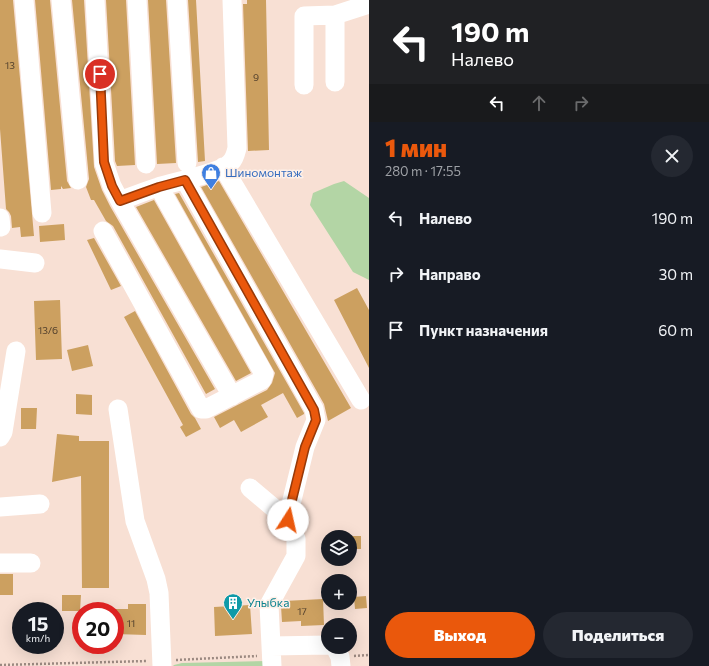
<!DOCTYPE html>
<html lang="ru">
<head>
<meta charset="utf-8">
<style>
	:root { --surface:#171b24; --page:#242831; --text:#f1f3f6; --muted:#9ea1a6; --accent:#ea580c }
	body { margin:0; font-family:Commissioner,sans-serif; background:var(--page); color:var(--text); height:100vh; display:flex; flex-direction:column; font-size:15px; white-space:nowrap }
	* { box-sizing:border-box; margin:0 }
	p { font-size:13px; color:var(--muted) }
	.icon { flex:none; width:22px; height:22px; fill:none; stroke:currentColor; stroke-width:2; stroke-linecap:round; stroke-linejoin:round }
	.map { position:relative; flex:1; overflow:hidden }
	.drawer { display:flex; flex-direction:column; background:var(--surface); width:340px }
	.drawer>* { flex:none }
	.banner { background:#202124; color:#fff; overflow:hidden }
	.buttons { position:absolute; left:321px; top:530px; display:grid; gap:8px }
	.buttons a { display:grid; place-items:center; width:36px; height:36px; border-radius:50%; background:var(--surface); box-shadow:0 4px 16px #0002; font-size:20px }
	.speed { position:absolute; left:12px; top:602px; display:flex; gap:8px; font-size:20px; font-weight:700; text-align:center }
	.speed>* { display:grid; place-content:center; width:52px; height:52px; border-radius:50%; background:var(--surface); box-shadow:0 4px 16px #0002; line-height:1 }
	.speed small { font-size:10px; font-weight:400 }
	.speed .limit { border:6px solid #d22; background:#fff; color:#111 }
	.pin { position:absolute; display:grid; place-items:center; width:34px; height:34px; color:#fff; margin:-17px; border:2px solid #fff; border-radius:50%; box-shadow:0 1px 4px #0007 }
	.me { position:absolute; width:44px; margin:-22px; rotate:10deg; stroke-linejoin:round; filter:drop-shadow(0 0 3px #0008) }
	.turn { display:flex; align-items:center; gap:14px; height:84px; padding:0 16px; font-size:18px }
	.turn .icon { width:52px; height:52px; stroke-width:2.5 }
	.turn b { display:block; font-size:28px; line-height:34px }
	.lanes { display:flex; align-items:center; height:38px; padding:0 16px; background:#0003; justify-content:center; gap:20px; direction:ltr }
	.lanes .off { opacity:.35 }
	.round { display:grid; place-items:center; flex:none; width:42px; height:42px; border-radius:21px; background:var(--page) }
	.summary { display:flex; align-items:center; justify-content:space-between; height:68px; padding:0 16px }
	h1 { font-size:24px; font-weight:800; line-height:30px; color:var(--accent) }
	.primary-button { display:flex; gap:8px; margin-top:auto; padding:8px 16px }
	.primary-button a { flex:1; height:46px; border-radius:24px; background:var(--accent); color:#fff; font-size:16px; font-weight:800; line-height:46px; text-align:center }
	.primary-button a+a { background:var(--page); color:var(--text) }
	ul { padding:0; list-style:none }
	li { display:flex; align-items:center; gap:12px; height:56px; padding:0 16px }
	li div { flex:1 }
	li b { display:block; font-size:15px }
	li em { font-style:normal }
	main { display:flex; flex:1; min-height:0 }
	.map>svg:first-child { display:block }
</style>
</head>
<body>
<main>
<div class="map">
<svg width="369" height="666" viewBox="0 0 369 666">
	<rect width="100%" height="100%" fill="#f8e0d4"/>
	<path fill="#b3d5a5" d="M344 181 369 198V280L353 272 310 205 313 193 334 184Z
		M268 661V666H173L174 665 182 663Z"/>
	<path fill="#cca060" d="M0 0H13L34 236 21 237 20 227 12 228 11 216 9 212 6 209 0 129Z
		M35 0H50L67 181 71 188 63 189 61 186V189L51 190Z
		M72 0H84L94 167 102 190 110 206 215 389 206 394 113 226 106 221 94 200H91L86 187 89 179Z
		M106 0H126L135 165 117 166 115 161Z
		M148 0H166L176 163 157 164Z
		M188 0H196L205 161 198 162Z
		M247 0H266L269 150 248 151 243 4H247Z
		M219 181 351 408 328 421 324 404 201 187Z
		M179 193 304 413V414L297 418 283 393 261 405 268 417 241 432 234 420 220 428 214 417 267 390 272 383 275 373 175 194Z
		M154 200 251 373 236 381 136 207Z
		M64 224 65 240 40 242 39 226Z
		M94 238 121 286 111 290 87 240Z
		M357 288 369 310V368L334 300Z
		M60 300 62 359 36 360 34 301Z
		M135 311 191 414 195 418 201 429 186 437 180 427 183 425 124 317Z
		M88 345 93 366 72 371 67 350Z
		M76 394 92 395V415L76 414Z
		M21 408H37L36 429H21Z
		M57 434 79 436V441H109V588H82L81 476 52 482Z
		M350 536H361V549H350Z
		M0 574H13V595H0Z
		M62 595H81L80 611H62Z
		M366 596 367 608 355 609 354 597Z
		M323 599 324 625 301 626V621L282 622 281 606 284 601Z
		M128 604H146V635L115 634V609H128Z
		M250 605 252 634 215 636 214 607Z"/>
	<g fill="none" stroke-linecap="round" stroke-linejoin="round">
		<path stroke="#9b8981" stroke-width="2.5" stroke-dasharray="2 2" stroke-linecap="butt" d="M354 656 369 655
			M176 660 257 656
			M0 665 147 661"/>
		<path stroke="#fff" stroke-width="19" d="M24 0 42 213
			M61 0 78 180
			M95 0 104 163 112 186 120 201
			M137 0 146 164
			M177 0 187 163
			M335 82V15L369 4
			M304 85V16L335 15
			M223 167 361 400
			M185 180 314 409 316 420 305 447 292 500 288 520
			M0 218 1 227
			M103 231 201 409H206L262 380 264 374 159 187
			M0 259 35 263
			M232 396 120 201C133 196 145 191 158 187 173 182 222 173 231 162 235 158 236 152 237 148L232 0
			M118 409 135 521 156 579 159 593 162 666
			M0 437 3 432 16 351
			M250 488 288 520 296 539V556L269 605 272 666
			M0 507 40 504
			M0 563H31
			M271 646 328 645
			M335 647 340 657 341 666"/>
	</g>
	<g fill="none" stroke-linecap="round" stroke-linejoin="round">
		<g stroke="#983908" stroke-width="10">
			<path id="route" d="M100 74 104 162 112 186 120 201 159 187 185 180 314 410 316 420 305 447 292 500 288 520"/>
		</g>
		<use href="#route" stroke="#ea580c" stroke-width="7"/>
	</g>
	<defs>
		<g id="shop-pin" transform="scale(1)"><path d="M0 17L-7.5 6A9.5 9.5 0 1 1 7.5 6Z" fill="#3f7fe0" stroke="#fef0e8"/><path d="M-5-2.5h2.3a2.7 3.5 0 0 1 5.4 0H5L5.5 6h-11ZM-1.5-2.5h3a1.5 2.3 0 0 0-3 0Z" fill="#fff"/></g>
		<g id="building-pin" transform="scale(1)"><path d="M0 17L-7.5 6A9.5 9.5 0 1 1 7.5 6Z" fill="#0f9aa8" stroke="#fef0e8"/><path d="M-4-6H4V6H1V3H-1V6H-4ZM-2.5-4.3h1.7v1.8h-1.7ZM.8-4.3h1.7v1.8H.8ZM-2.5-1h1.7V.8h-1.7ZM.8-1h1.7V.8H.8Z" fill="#fff"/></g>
	</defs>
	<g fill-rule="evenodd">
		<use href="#shop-pin" x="211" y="173"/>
		<use href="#building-pin" x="233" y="603"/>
	</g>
	<g text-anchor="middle" stroke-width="3" stroke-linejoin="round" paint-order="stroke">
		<g font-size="10" fill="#52402d">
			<text x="10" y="69">13</text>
			<text x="256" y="81">9</text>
			<text x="48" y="334">13/6</text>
			<text x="302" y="615">17</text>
			<text x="131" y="627">11</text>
		</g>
		<g font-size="12" fill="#366cbe" stroke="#fef0e8" text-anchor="start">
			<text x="225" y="177">Шиномонтаж</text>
		</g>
		<g font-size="12" fill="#0d838f" stroke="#fef0e8" text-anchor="start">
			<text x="247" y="607">Улыбка</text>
		</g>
	</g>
</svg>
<div class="buttons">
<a><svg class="icon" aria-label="layers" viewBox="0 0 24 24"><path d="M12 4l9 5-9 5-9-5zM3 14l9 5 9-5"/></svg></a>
<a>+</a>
<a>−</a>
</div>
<div class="speed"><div>15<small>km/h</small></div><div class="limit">20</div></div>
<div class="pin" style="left:100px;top:74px;background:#d93025"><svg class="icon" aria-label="arrive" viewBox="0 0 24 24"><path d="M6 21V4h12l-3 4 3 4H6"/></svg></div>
<svg class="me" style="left:288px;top:520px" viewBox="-20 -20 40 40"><circle r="19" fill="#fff"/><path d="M0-13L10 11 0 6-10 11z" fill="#ea580c"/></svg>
</div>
<section class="drawer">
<div class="banner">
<div class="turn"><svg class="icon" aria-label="left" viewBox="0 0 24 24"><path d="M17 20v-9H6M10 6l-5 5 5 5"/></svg><div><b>190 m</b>Налево</div></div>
<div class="lanes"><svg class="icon" aria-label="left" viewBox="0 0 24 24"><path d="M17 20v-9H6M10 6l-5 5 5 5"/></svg><svg class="icon off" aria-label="ahead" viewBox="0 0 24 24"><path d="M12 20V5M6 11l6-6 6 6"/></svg><svg class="icon off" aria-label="right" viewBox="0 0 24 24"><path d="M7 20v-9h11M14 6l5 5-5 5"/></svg></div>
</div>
<div class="summary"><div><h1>1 мин</h1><p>280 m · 17:55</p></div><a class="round"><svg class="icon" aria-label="close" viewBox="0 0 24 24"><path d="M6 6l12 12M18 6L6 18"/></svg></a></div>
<ul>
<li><svg class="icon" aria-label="left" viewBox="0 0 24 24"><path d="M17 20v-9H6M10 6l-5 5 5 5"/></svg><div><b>Налево</b></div><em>190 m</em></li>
<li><svg class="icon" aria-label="right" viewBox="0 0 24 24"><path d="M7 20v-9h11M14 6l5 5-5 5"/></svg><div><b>Направо</b></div><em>30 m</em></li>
<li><svg class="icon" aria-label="arrive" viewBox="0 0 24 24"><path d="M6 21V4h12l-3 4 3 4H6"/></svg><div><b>Пункт назначения</b></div><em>60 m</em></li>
</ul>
<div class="primary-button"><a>Выход</a><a>Поделиться</a></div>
</section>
</main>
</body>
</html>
